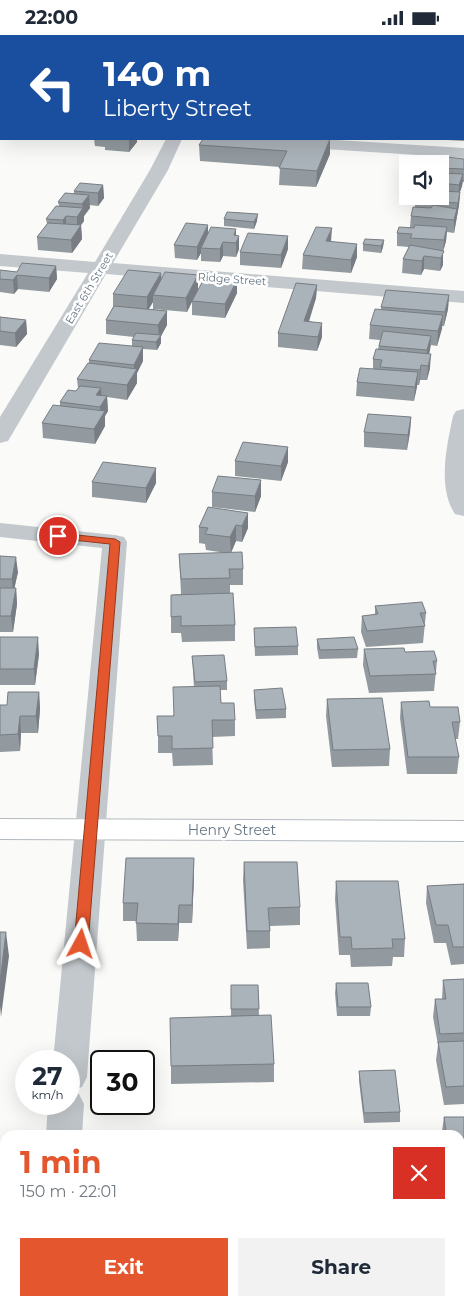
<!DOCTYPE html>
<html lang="en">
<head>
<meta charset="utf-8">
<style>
	:root { --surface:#fff; --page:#f2f2f3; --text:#1f2937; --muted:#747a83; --accent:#e4572e }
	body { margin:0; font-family:Montserrat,sans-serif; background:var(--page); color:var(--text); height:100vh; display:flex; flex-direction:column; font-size:19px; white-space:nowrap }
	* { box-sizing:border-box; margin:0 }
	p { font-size:16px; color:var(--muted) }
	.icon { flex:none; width:28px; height:28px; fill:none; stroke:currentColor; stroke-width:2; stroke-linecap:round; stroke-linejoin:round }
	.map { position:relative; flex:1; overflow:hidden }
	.side { position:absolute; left:0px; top:1095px; width:465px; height:176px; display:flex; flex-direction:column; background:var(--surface); border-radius:15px 15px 0 0; box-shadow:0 5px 20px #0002 }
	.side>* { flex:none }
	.guide { position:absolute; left:0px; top:0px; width:465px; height:105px; box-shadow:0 5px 20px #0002; background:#1a4fa0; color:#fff; overflow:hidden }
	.tools { position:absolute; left:399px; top:120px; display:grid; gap:10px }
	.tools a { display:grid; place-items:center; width:50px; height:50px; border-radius:0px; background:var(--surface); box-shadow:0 5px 20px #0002; font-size:25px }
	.speed { position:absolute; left:15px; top:1015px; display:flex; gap:10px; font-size:25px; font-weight:700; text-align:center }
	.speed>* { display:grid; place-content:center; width:65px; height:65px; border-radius:50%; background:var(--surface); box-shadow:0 5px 20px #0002; line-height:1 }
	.speed small { font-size:12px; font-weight:400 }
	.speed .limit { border:2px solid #111; border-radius:8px; background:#fff; color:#111 }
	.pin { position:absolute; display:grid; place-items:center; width:42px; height:42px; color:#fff; margin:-21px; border:2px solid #fff; border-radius:50%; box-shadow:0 1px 5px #0007 }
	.me { position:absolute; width:55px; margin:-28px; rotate:5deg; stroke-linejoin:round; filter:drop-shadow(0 0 4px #0008) }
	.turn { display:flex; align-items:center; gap:18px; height:105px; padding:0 20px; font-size:22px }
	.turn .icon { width:65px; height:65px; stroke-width:2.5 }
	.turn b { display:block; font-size:35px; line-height:42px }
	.round { display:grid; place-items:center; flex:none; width:52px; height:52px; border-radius:0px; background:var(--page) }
	.head { display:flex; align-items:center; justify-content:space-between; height:85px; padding:0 20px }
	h1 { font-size:30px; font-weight:700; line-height:38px; color:var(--accent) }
	.button { display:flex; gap:10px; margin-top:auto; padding:10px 20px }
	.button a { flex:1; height:58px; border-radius:0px; background:var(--accent); color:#fff; font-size:20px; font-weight:700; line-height:58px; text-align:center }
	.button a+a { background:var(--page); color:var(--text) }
	.status { display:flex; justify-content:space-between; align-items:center; height:35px; padding:0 25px; background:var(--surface); direction:ltr }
	.status svg { height:14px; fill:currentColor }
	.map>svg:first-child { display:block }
</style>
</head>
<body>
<div class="status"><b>22:00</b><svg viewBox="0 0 49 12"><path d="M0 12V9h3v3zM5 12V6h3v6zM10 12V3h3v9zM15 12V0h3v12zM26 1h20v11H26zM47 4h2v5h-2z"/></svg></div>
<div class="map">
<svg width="464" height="1271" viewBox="0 0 464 1271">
	<rect width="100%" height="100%" fill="#fafaf8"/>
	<path fill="#dadfd7" d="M460 1207 464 1208V1271H108L109 1266H460Z"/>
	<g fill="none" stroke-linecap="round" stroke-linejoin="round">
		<g stroke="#b3babf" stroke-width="2">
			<path id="secondary" d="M0 784 464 786V806L0 804Z"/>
		</g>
		<path fill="#c3c8cc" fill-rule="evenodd" d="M277 0H312V1H278Z
			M0 83H1V93H0Z
			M166 104H182L168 135 113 228 464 256V268L106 239 11 401 8 406 0 408V382L88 238 0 231V219L95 227 150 135Z
			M239 104H321L464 113V123L247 109 241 108Z
			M464 374V481L455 479C437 452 447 410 453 381L456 376Z
			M0 488 115 500 124 502 127 507 87 1042 82 1052 69 1056V1026H53L102 513 0 502Z
			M69 1056 79 1059 84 1069 82 1100H46L48 1069H69Z
			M29 1266H69L68 1271H28Z"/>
		<use href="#secondary" fill="#fff" fill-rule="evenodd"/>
	</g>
	<path fill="#929a9f" d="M34 0H68V1H34Z
		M464 50V106L430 104H464Z
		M94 104H137V107L129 117 105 115V112L95 111Z
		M203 104 330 119 316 152 279 150 280 132 200 126 199 110Z
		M437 123 464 124V147H463L462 151 460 157 459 170 454 198 447 197 446 206 443 216V230L440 236 424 234 421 240 402 238 403 224 409 212 397 211V198L410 192 411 181 415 172V165L440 161V129Z
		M103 150 104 163 98 171 89 170 90 173 84 181V186L81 190 82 204 72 218 38 215 37 202 47 189 46 184 59 171 58 167 74 159V156Z
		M224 184 257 186 254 194 224 191Z
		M208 190V197L236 194V200L239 214 236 222 223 221 220 227 201 226V218L197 225 175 223 174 210Z
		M384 205 383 212 381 218 363 216V209Z
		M331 207 357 222 351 238 302 234 303 220Z
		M288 214 281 233 240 230V217Z
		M56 231 57 244 49 257 18 254 14 259 0 257V235L17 237Z
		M198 240V254L237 245V258L225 283 192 280V267L187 277 153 274V267L149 274 167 276V290L161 301V308L157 315 143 314V326L137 338V348L127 365 107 362 108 376 105 381V391L95 409 43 403 42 388 60 371V367L76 356 78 353 77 344 89 328V325L132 311V305L134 302 106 299V285L113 272V259L162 244Z
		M317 250 316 263 309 287 322 288V302L317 316 278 312V298Z
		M449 260 448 274 444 291H442L437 311 431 310 429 319 430 333 427 345H420L419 350H417L414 366 356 361 357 347 373 334V324L378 314 380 305 369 304 370 290 381 274V272Z
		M0 282 26 285 27 299 16 312 0 310Z
		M411 382 410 397 407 415 364 412V397Z
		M235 426 288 427 281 446 235 441Z
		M92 447 156 448 146 468 92 462Z
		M212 457 261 461 255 477 212 472Z
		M208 472 248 493 242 507 236 506 231 517 243 534V550H230V559L235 590V606L182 607 181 598H171V560L181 559 179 519 226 518 206 515 205 509 199 508V492Z
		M0 521 18 537 14 553H16L17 569 13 597H0Z
		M375 571 426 578 423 608 366 612 361 597 362 581 375 580Z
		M254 593 298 611V620L255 621Z
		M0 602 39 619 35 650H0Z
		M317 604 358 614 357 623 319 624 317 613Z
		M364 614 405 617 437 626 434 656 369 658 363 630Z
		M192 621 227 646V655H220L221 668 235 685V701L212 702 213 730 173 731 172 718H158V701L194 652Z
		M254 655 286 674V683L256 684 254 664Z
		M39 657 40 674 38 698H21L20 716 0 717V670H7Z
		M327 664 390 714 389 731 332 732 326 681Z
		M401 667 430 672 460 687 458 704H455L459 722 457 739H407L400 683Z
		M194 823V841L192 888H179L178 906H137L136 886H123V868Z
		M244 827 300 872V890L270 891V913L247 914 243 845Z
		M336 846 405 904 404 922H393L392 931 351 932 350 920H339L335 864Z
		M464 849V929L451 930 446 908H434L426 868 427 851Z
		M464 944V1069L444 1070 436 1025 438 1010 433 982 435 964H442L443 945Z
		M336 948 371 972 370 981H337L335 958Z
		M231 950H258L259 981 274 1029V1047L171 1049V1031L231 981Z
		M359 1036 400 1077V1087L364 1088 359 1046Z
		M444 1082H464V1151H460V1100H429V1096H442Z"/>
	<path fill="#777d82" d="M115 0H124L123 1H114Z
		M129 104H137V107L129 117Z
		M330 104V119L316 152 317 136Z
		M463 139 462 151 458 162 459 150Z
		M103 150 104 163 98 171V158Z
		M460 157 459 170 454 198V185Z
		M89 160 90 173 84 181V186L77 195V182L83 174 82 169Z
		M258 179 257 186 254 194V187Z
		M66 181V195L63 198V185Z
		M81 190 82 204 72 218 71 205Z
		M208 190V203L201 213V218L197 225V212Z
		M447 192 446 206 443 217V230L440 236 441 223 443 217 444 205Z
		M332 193 331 207 326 206Z
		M236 194V207L239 201V214L236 222V208L234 200Z
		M288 201V214L281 233V220Z
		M384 205 383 212 381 218V211Z
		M223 207V221L220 227V214Z
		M357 209V222L351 238V225Z
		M424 221V234L421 240 422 226Z
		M56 231 57 244 49 257V243Z
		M161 238 162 252 153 260V267L147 276V262Z
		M17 240 18 254 14 259 13 245Z
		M198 240V254L187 277 186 263Z
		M237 245V258L225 283V269Z
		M317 250 316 263 304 300V286Z
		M449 260 448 274 444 291 445 277Z
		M167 276V290L161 301V308L157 315 156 307 159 303 158 290Z
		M443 280 442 294 437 311 438 296Z
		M26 285 27 299 16 312 15 298Z
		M322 288V302L317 316 318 302Z
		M431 301 430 315 426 330 427 315Z
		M143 312V326L137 338V348L127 365V350L134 338V330Z
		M431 319 430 333 427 345 428 331Z
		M421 330 420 345 419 350 420 335Z
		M418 337 417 352 414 366 415 352Z
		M101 353 102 368 96 360Z
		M107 361 108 376 105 381V391L95 409 94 394 100 383V372Z
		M411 382 410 397 407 415 408 400Z
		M288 412V427L281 446V431Z
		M156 433V448L146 468V453Z
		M261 445V461L255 477V461Z
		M248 478V493L242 507V491Z
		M236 490V506L231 518 230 502Z
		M16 522 18 537 13 560 12 544Z
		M16 553 17 569 13 597 11 581Z
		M38 602 39 619 35 650 34 634Z
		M39 657 40 674 38 698 36 681Z
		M20 681 21 698 20 716 18 699Z
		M194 823V841L192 888V870Z
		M179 870V888L178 906V889Z
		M6 897 9 921 1 982 0 971V947Z"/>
	<path fill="#aab3b9" stroke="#777d82" d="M48 0H66L64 1H47Z
		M87 0H115L114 1H86Z
		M159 0H188L187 1H158Z
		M272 0H282L294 1H271Z
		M0 62H1V69H0Z
		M203 104H330L317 136 279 133 287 116 199 110Z
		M438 121 464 124V134L440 133V129H420L423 122 437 123Z
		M440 138 463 139 459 150 440 148Z
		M80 148 103 150 98 158 74 156Z
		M443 156 460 157 458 168 415 165 417 161H440V158H442Z
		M65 158 89 160 82 169 58 167Z
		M433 170 457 174 454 185 411 181 413 172 431 173Z
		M56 171 83 173 77 182 66 181 63 185 46 184Z
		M227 177 258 179 254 187 224 184Z
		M48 188 81 190 71 205 37 202Z
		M186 188 208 190 197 212 174 210Z
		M415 190 447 192 444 205 410 203 412 199 397 198 399 192 414 193Z
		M211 192 236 194 234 200 239 201 236 208 223 207 220 214 201 213Z
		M316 192 332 193 326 206 357 209 351 225 303 220Z
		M248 198 288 201 281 220 240 217Z
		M365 204 384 205 381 211 363 209Z
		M410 210 444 216 441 223 424 221 422 226 403 224Z
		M22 228 56 231 49 243 17 240 13 245 0 244V235L17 237Z
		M128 235 161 238 147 262 113 259Z
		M165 237 198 240 186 263 153 260Z
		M205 242 237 245 225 269 192 266Z
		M296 248 317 250 304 286 322 288 318 302 278 298Z
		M386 255 449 260 445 277 381 272Z
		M114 271 167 276 158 290 106 285Z
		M375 274 443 280 438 296 370 290Z
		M0 282 26 285 15 298 0 296Z
		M383 296 431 301 427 315 379 311Z
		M136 298 161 300 156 307 132 305Z
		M99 308 143 312 134 330 89 325Z
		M376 314 431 319 428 331 421 330 420 335 380 332 382 325 373 324Z
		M88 328 137 334 127 350 77 344Z
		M360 333 418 337 415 352 357 347Z
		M80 351 101 353 96 360 107 361 100 372 60 367 68 355 76 356Z
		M53 370 105 376 94 394 42 388Z
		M368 379 411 382 408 400 364 397Z
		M243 407 288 412 281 431 235 426Z
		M103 427 156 433 146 453 92 447Z
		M218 441 261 445 255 461 212 457Z
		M208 472 248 478 242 491 236 490 230 502 205 499 208 493 199 492Z
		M242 517 243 534H229L230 543 181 544 179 519Z
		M0 521 16 522 12 544H0Z
		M0 553H16L11 581H0Z
		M233 558 235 590 181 591V581L171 582V560Z
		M422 567 426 578H420L425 591 367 596 362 581 378 579 375 571Z
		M296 592 298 611 255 612 254 593Z
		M0 602H38L34 634H0Z
		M354 602 358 614 320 615 317 604Z
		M404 613 405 617 434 616 437 626H433L436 639 370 641 364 614Z
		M224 620 227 646 195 647 192 621Z
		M220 651 221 668H234L235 685H212L213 713 172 714V701H158L157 681H174L173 652Z
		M282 653 286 674 256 675 254 655Z
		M8 657H39L36 681H20L18 699 0 700V670H7Z
		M382 663 390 714 333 715 327 664Z
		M429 666 430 672H458L460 687H452L459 722H408L401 667Z
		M126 823H194L192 870H179L178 889 136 888 138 868H123Z
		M244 827H297L300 872 268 873 270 896H247Z
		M336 846H398L405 904H392L393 913 352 914 351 902H340Z
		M464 849V912H453L448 890H436L427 851Z
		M0 897H6L0 947Z
		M464 944V998L440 999 435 964H446L443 945Z
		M336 948H368L371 972H338Z
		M231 950H258L259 974H231Z
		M271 980 274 1029 171 1031 170 983Z
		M464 1006V1051L446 1052 438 1007Z
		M395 1035 400 1077 364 1078 359 1036Z
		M444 1082H464V1133H460V1100H430L429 1096H446Z"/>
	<path fill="#e4572e" stroke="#94391e" d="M58 498 115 504 120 507 88 909 86 912H76L74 909 110 509 54 503 52 501 54 499Z"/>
	<g text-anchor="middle" stroke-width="5" stroke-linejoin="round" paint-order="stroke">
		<g font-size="11" fill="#657683" stroke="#fff">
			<text transform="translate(232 244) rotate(4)" y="4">Ridge Street</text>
			<text transform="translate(89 253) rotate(-59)" y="4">East 6th Street</text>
		</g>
		<g font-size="14" fill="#657683" stroke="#fff">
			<text x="232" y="800">Henry Street</text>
		</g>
	</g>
</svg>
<div class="tools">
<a><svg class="icon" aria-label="sound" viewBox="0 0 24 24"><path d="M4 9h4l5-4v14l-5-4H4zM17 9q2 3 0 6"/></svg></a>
</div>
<div class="speed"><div>27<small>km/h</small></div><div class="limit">30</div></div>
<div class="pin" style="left:58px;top:501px;background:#d93025"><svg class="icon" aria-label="arrive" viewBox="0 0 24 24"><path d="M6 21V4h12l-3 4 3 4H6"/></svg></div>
<svg class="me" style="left:81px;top:909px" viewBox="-20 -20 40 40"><path d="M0-17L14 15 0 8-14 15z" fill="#e4572e" stroke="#fff" stroke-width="4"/></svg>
<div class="guide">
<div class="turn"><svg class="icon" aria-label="left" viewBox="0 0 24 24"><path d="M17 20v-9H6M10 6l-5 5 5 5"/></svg><div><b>140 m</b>Liberty Street</div></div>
</div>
<section class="side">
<div class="head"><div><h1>1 min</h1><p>150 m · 22:01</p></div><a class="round" style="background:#d93025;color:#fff"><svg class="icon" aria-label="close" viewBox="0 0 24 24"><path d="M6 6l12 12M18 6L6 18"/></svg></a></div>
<div class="button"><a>Exit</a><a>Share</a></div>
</section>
</div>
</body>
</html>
